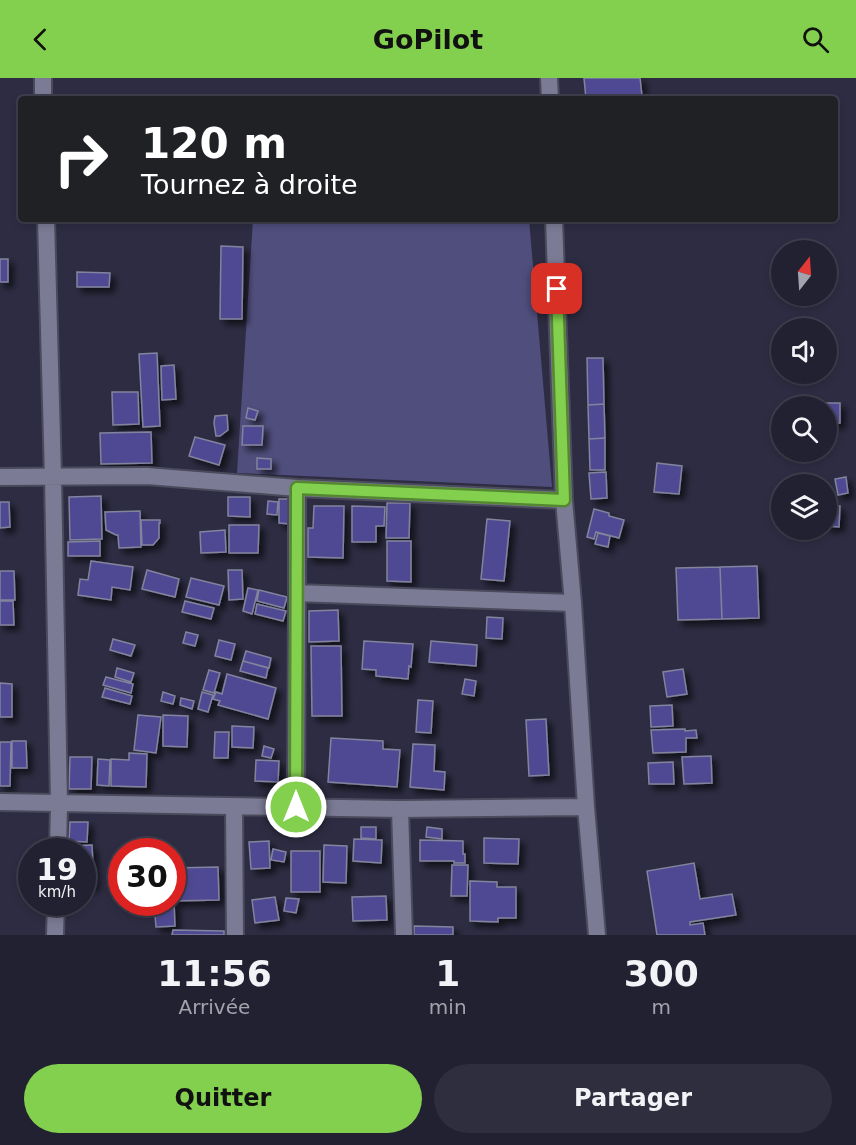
<!DOCTYPE html>
<html lang="fr">
<head>
<meta charset="utf-8">
<style>
	:root { --surface:#222132; --page:#2e2e3e; --text:#f1f3f6; --muted:#a2a3ac; --line:#3f3e4d; --accent:#83d04e }
	body { margin:0; font-family:"DejaVu Sans",sans-serif; background:var(--page); color:var(--text); height:100vh; display:flex; flex-direction:column; font-size:22px; white-space:nowrap }
	* { box-sizing:border-box; margin:0 }
	p { font-size:20px; color:var(--muted) }
	.icon { flex:none; width:33px; height:33px; fill:none; stroke:currentColor; stroke-width:2; stroke-linecap:round; stroke-linejoin:round }
	.map { position:relative; height:857px; overflow:hidden }
	.panel { display:flex; flex-direction:column; background:var(--surface); flex:1 }
	.panel>* { flex:none }
	.guide { position:absolute; left:18px; top:18px; width:820px; height:126px; border-radius:6px; box-shadow:0 3px 9px #0003,0 0 0 2px var(--line); background:#202124; color:#fff; overflow:hidden }
	.needle { width:39px; rotate:17deg }
	.controls { position:absolute; left:771px; top:162px; display:grid; gap:12px }
	.controls a { display:grid; place-items:center; width:66px; height:66px; border-radius:50%; background:var(--surface); box-shadow:0 3px 9px #0003,0 0 0 2px var(--line); font-size:30px }
	.speed { position:absolute; left:18px; top:760px; display:flex; gap:12px; font-size:30px; font-weight:700; text-align:center }
	.speed>* { display:grid; place-content:center; width:78px; height:78px; border-radius:50%; background:var(--surface); box-shadow:0 3px 9px #0003,0 0 0 2px var(--line); line-height:1 }
	.speed small { font-size:15px; font-weight:400 }
	.speed .limit { border:9px solid #d22; background:#fff; color:#111 }
	.pin { position:absolute; display:grid; place-items:center; width:51px; height:51px; color:#fff; margin:-26px; border-radius:12px; box-shadow:0 3px 9px #0006 }
	.me { position:absolute; width:66px; margin:-33px; rotate:0deg; stroke-linejoin:round; filter:drop-shadow(0 0 4px #0008) }
	.turn { display:flex; align-items:center; gap:21px; height:126px; padding:0 24px; font-size:27px }
	.turn .icon { width:78px; height:78px; stroke-width:2.5 }
	.turn b { display:block; font-size:42px; line-height:51px }
	.eta { display:flex; justify-content:space-evenly; align-items:center; height:102px; text-align:center }
	.eta b { font-size:36px; font-weight:800; line-height:42px }
	.cta { display:flex; gap:12px; margin-top:auto; padding:12px 24px }
	.cta a { flex:1; height:69px; border-radius:36px; background:var(--accent); color:#111; font-size:24px; font-weight:800; line-height:69px; text-align:center }
	.cta a+a { background:var(--page); color:var(--text) }
	header { display:flex; justify-content:space-between; align-items:center; height:78px; padding:0 24px; background:var(--accent); color:#111; font-size:27px; font-weight:800 }
	.map>svg:first-child { display:block }
</style>
</head>
<body>
<header><svg class="icon" aria-label="back" viewBox="0 0 24 24"><path d="M15 5l-7 7 7 7"/></svg>GoPilot<svg class="icon" aria-label="search" viewBox="0 0 24 24"><circle cx="10" cy="10" r="6"/><path d="M15 15l6 6"/></svg></header>
<div class="map">
<svg width="856" height="857" viewBox="0 0 856 857">
	<defs>
		<filter id="shadow"><feDropShadow dx="5" dy="5" stdDeviation="3" flood-color="#0009"/></filter>
	</defs>
	<rect width="100%" height="100%" fill="#2d2c42"/>
	<path fill="#504e7c" d="M253 141H529L552 409 237 395Z"/>
	<path fill="#4f4993" stroke="#82839d" stroke-width="1.5" filter="url(#shadow)" d="M584 0H640L642 18 630 19V21H586Z
		M221 168 243 169 242 241H220Z
		M0 181H8V204H0Z
		M77 194 110 195 109 209H77Z
		M157 275 160 348 143 349 139 276Z
		M587 280H603L604 326 588 327Z
		M174 287 176 321 162 322 161 288Z
		M112 314H138L139 346 113 347Z
		M814 325H840V345H826V328H814Z
		M604 326 605 360 589 361 588 327Z
		M248 330 258 333 255 342 246 340Z
		M227 337 228 352 220 358H216L214 345 215 338Z
		M243 348H263L262 367H242Z
		M151 354 152 385 101 386 100 355Z
		M195 359 225 367 219 387 189 378Z
		M605 360V392H590L589 361Z
		M257 380 271 381V391H257Z
		M657 385 682 388 679 416 654 414Z
		M606 394 607 420 591 421 589 395Z
		M846 399 848 415 838 417 835 401Z
		M101 418 102 461 70 462 69 419Z
		M228 419H250V439L228 438Z
		M279 421H290V446L279 445Z
		M268 423 278 424 277 437 267 436Z
		M0 424H9L10 449 0 450Z
		M387 425H410L409 460H386Z
		M314 428H344L343 480 308 479V450H313Z
		M352 428 385 429 384 448H376V464H352Z
		M826 428H840L839 449 826 448Z
		M594 431 609 435V438L624 442 619 460 596 454 594 461 587 459Z
		M140 433 141 469 119 470 118 457H116L106 452 105 434Z
		M487 441 510 443 504 503 481 501Z
		M141 442H160V445H159V460L153 467H142Z
		M229 447H259L258 475H229Z
		M225 452 226 474 201 475 200 454Z
		M598 455 610 458 608 469 595 466Z
		M100 463V478H68V464Z
		M387 463H411V504L387 503Z
		M91 483 133 489 130 512 112 509 111 522 78 517 80 501 88 502Z
		M757 488 759 540 722 541 720 489Z
		M720 489 722 541 678 542 676 490Z
		M147 492 179 501 175 519 142 511Z
		M228 492H242L243 521 229 522Z
		M0 493H14L15 522H0Z
		M191 500 224 508 219 527 186 519Z
		M248 510 258 512 252 536 243 533Z
		M259 512 287 519 284 530 257 523Z
		M0 523H13L14 547H0Z
		M185 523 214 530 211 541 182 534Z
		M257 526 286 533 283 543 255 536Z
		M338 532 339 563 309 564V533Z
		M487 539 503 540 502 561 486 560Z
		M186 554 198 557 195 568 183 565Z
		M113 561 135 567 131 578 110 572Z
		M219 562 235 566 231 582 215 578Z
		M364 563 413 566 411 589 409 588 408 601 376 598V592L362 591Z
		M431 563 477 567 476 588 429 584Z
		M311 568H341L342 638H312Z
		M246 573 271 580 269 590 243 583Z
		M243 583 268 590 266 600 240 593Z
		M117 590 134 595 131 604 115 599Z
		M683 591 687 616 667 619 663 594Z
		M209 592 220 595 214 615 203 612Z
		M227 596 276 610 268 641 218 627 220 623 213 621 216 614 222 616Z
		M106 599 133 606 131 615 103 607Z
		M465 601 476 603 474 618 462 616Z
		M0 605 12 606V639H0Z
		M105 610 132 618 130 626 102 619Z
		M163 614 175 618 173 626 161 623Z
		M202 614 213 617 208 634 198 631Z
		M181 620 194 623 192 631 180 627Z
		M418 622 433 623 431 655 416 654Z
		M672 627 673 648 651 649 650 628Z
		M138 637 161 639 156 675 134 672Z
		M163 637 188 638 187 669 163 668Z
		M546 641 549 697 529 698 526 642Z
		M232 648 254 649 253 670 232 669Z
		M685 651V653L696 652 697 660H686V674L653 675 651 652Z
		M215 654H229L228 680H214Z
		M331 660 383 663V671L400 672 397 709 328 704Z
		M12 663H26L27 690H12Z
		M0 664H11L10 708H0Z
		M413 666 435 667 434 693 445 694 444 712 410 709Z
		M264 668 274 671 271 680 262 678Z
		M129 675 147 676 146 709 111 708V681L129 682Z
		M711 678 712 705 684 706 682 679Z
		M70 679H92L91 711H69Z
		M98 681 110 682 109 708 97 707Z
		M256 682 279 683 278 704 255 703Z
		M673 684 674 706H649L648 685Z
		M70 744H88L87 764 69 763Z
		M361 749H376V761L361 760Z
		M427 749 442 751V761L426 759Z
		M484 760 519 761 518 786 484 785Z
		M354 761 382 762 381 785 353 783Z
		M420 762 463 763V776H465V785H454V783H420Z
		M269 763 270 790 251 791 249 764Z
		M92 767 94 808H82V774H71V768Z
		M324 767 347 768 346 805 323 804Z
		M273 771 286 774 284 784 271 782Z
		M291 773H320V814H291Z
		M694 785 700 821 732 816 736 837 690 844V847L703 845 705 857H657L647 793Z
		M452 787H468L467 818H451Z
		M218 789 219 822 172 823V790Z
		M470 803 497 804V809H516V840H498V844L470 843Z
		M386 818 387 842 353 843 352 819Z
		M275 819 279 842 255 845 252 822Z
		M286 820 299 821 296 835 284 833Z
		M174 825 175 848 156 849 154 826Z
		M414 848 453 849V857H414Z
		M173 852 224 853V857H172Z"/>
	<g fill="none" stroke-linecap="round" stroke-linejoin="round">
		<g stroke="#4a4a5c" stroke-width="20">
			<path id="street" d="M43 0V21
				M549 0 550 21
				M46 141 53 399 59 725 58 774
				M554 141 564 422 573 525 586 729 597 857
				M0 399 147 398 297 410 564 422
				M297 410V515L573 525
				M0 724 400 731 586 729
				M234 729 235 857
				M296 729 297 515
				M400 731 404 857
				M55 857 56 825"/>
		</g>
		<use href="#street" stroke="#7b7b95" stroke-width="16"/>
	</g>
	<g fill="none" stroke-linecap="round" stroke-linejoin="round">
		<g stroke="#558733" stroke-width="15">
			<path id="route" d="M296 729 297 410 564 422 557 211"/>
		</g>
		<use href="#route" stroke="#83d04e" stroke-width="10"/>
	</g>
</svg>
<div class="controls">
<a><svg class="needle" viewBox="-14 -14 28 28"><path d="M0-13l5 13h-10z" fill="#e53935"/><path d="M0 13l5-13h-10z" fill="#a2a3ac"/></svg></a>
<a><svg class="icon" aria-label="sound" viewBox="0 0 24 24"><path d="M4 9h4l5-4v14l-5-4H4zM17 9q2 3 0 6"/></svg></a>
<a><svg class="icon" aria-label="search" viewBox="0 0 24 24"><circle cx="10" cy="10" r="6"/><path d="M15 15l6 6"/></svg></a>
<a><svg class="icon" aria-label="layers" viewBox="0 0 24 24"><path d="M12 4l9 5-9 5-9-5zM3 14l9 5 9-5"/></svg></a>
</div>
<div class="speed"><div>19<small>km/h</small></div><div class="limit">30</div></div>
<div class="pin" style="left:557px;top:211px;background:#d93025"><svg class="icon" aria-label="arrive" viewBox="0 0 24 24"><path d="M6 21V4h12l-3 4 3 4H6"/></svg></div>
<svg class="me" style="left:296px;top:729px" viewBox="-20 -20 40 40"><circle r="17" fill="#83d04e" stroke="#fff" stroke-width="3"/><path d="M0-11L8 9 0 5-8 9z" fill="#fff"/></svg>
<div class="guide">
<div class="turn"><svg class="icon" aria-label="right" viewBox="0 0 24 24"><path d="M7 20v-9h11M14 6l5 5-5 5"/></svg><div><b>120 m</b>Tournez à droite</div></div>
</div>
</div>
<section class="panel">
<div class="eta">
<div><b>11:56</b><p>Arrivée</p></div>
<div><b>1</b><p>min</p></div>
<div><b>300</b><p>m</p></div>
</div>
<div class="cta"><a>Quitter</a><a>Partager</a></div>
</section>
</body>
</html>
